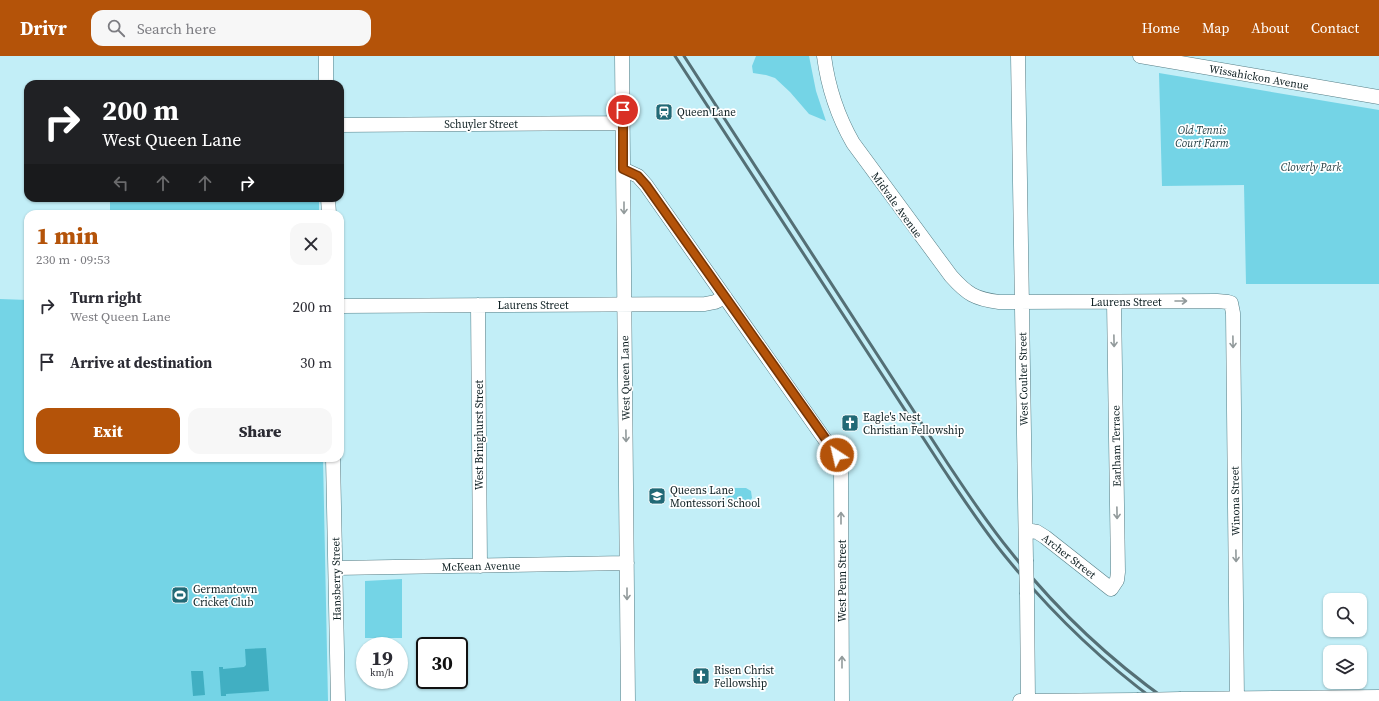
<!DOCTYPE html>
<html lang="en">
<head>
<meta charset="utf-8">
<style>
	:root { --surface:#fff; --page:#f7f7f7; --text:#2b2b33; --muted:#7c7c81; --accent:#b45309 }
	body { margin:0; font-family:"Source Serif 4",serif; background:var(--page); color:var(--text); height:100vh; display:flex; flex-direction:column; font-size:15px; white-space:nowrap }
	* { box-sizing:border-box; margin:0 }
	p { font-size:13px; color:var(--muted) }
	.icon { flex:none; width:22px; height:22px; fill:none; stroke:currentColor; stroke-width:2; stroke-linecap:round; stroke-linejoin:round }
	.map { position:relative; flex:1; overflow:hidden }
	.drawer { position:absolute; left:24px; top:154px; width:320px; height:252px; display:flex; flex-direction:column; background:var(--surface); border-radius:12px; box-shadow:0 1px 3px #0004 }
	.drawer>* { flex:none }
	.banner { position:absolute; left:24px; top:24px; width:320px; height:122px; border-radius:12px; box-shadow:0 1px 3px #0004; background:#202124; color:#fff; overflow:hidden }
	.controls { position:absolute; left:1323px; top:537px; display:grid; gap:8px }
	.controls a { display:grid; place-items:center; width:44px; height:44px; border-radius:8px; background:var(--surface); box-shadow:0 1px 3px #0004; font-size:20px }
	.speed { position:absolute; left:356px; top:581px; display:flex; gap:8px; font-size:20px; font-weight:700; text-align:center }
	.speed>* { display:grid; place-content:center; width:52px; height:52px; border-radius:50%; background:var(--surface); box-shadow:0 1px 3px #0004; line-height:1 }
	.speed small { font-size:10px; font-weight:400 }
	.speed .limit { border:2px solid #111; border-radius:6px; background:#fff; color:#111 }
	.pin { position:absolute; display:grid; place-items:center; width:34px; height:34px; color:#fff; margin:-17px; border:2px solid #fff; border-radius:50%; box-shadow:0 1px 4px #0007 }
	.me { position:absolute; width:44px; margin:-22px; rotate:325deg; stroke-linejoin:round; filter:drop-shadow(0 0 3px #0008) }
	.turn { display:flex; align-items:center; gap:14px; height:84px; padding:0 12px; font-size:18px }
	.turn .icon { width:52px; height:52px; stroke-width:2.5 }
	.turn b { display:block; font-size:28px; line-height:34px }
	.lanes { display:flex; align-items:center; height:38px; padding:0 12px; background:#0003; justify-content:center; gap:20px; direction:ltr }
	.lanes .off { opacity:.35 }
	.round { display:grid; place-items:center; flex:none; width:42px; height:42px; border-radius:12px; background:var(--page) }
	.overview { display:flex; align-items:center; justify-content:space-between; height:68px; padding:0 12px }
	h1 { font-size:24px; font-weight:800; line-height:30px; color:var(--accent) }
	.button { display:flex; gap:8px; margin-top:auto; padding:8px 12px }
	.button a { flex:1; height:46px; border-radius:12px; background:var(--accent); color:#fff; font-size:16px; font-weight:800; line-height:46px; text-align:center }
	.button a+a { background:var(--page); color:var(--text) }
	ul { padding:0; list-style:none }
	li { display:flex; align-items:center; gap:12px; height:56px; padding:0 12px }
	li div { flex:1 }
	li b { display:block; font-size:15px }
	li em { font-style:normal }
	header { display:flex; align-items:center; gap:24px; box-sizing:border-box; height:56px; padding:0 20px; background:var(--accent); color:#fff }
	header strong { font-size:19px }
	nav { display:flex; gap:22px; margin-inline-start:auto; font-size:14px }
	.search { width:280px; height:36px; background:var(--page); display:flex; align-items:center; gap:10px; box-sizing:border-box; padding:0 14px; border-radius:12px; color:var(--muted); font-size:15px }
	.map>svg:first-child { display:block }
</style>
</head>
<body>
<header>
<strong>Drivr</strong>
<div class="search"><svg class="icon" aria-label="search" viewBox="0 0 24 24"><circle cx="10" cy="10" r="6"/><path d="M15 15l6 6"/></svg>Search here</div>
<nav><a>Home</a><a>Map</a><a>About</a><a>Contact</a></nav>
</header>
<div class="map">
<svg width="1379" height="645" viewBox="0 0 1379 645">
	<rect width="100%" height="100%" fill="#c2eef7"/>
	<path fill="#74d4e6" d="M756 0H809L816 35 826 65 809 58 790 36 775 22 766 19 753 17 752 10Z
		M1159 17 1379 54V228H1246L1244 129 1162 130Z
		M110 142H319V158H110Z
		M0 243 28 244V402H323L328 645H0Z
		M734 432H746L751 435 752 442 744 451 732 450V446L727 445 728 438H733Z
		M402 523V582H365V525Z"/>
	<path fill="#41afc2" d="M266 592 269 635 226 638V640H221L219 611H223V613L244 611 246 609 245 593Z
		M203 615 205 639 193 640 191 615Z"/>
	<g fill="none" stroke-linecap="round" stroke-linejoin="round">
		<g stroke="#557d85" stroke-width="15">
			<path id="minor" d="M326 0V28
				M622 0 628 645
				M824 0C828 31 837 59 853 87L951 220C967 238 975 243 999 246L1217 245 1228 246 1231 247 1233 257 1237 643
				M1018 0 1026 504
				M1140 0 1379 41
				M340 69 623 67
				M623 113 638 120 646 129 840 405 841 411 842 645
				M328 142 329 158
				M478 249 480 510
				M340 250 705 248 715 246 725 241
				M333 402 338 645
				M1026 474 1037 476 1045 481 1111 533 1117 524 1118 516 1114 246
				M336 512 627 507
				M1027 538 1028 645
				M1181 643 1379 641
				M1020 645 1137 644"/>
		</g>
		<use href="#minor" stroke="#fff" stroke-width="14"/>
		<path stroke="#546f75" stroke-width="3" d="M675 0 942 411C962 441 982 472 1005 500 1049 554 1099 603 1156 645
			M684 0 948 408C968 438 987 467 1010 495 1055 552 1109 603 1168 645"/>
		<g stroke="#557d85" stroke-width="15" stroke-linecap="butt">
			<path id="minor-bridge" d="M1026 504 1027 538
				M1137 644 1181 643"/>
		</g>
		<use href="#minor-bridge" stroke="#fff" stroke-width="14"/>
	</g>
	<defs><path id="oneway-shaft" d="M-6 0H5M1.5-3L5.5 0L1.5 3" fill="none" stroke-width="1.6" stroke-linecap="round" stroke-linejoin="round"/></defs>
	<g stroke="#929a9b">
		<use href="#oneway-shaft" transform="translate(624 152) rotate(90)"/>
		<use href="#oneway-shaft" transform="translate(1181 245)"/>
		<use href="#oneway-shaft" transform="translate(1114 285) rotate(89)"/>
		<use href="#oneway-shaft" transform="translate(1233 286) rotate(89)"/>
		<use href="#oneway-shaft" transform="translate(626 380) rotate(89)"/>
		<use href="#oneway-shaft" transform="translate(1117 457) rotate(89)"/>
		<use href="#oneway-shaft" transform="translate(841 462) rotate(-90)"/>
		<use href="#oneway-shaft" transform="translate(1236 500) rotate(89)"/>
		<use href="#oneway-shaft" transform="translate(627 538) rotate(90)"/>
		<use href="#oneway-shaft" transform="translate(842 606) rotate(-90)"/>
	</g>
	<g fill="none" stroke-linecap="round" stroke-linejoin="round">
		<g stroke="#753606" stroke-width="10">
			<path id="route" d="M623 54V113L638 120 646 129 837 399"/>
		</g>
		<use href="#route" stroke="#b45309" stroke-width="7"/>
	</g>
	<defs>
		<g id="station-square" transform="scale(0.9)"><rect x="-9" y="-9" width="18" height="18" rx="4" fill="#216976" stroke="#fff"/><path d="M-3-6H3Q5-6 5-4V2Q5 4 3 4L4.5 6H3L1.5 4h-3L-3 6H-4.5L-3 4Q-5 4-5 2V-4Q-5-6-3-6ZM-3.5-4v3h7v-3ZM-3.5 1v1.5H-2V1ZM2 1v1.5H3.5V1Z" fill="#fff"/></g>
		<g id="church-square" transform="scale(0.9)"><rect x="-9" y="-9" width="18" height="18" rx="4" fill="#216976" stroke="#fff"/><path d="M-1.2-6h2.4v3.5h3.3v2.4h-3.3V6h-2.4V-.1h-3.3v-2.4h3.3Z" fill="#fff"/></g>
		<g id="school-square" transform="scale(0.9)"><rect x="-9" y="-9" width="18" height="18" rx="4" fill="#216976" stroke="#fff"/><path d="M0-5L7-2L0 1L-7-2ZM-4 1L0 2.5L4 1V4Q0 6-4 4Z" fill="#fff"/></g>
		<g id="stadium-square" transform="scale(0.9)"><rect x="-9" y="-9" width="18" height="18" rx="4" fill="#216976" stroke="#fff"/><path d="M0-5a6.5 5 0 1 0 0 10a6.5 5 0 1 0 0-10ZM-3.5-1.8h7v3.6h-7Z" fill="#fff"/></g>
	</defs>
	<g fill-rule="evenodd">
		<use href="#station-square" x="664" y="56"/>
		<use href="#church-square" x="850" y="367"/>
		<use href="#school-square" x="657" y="440"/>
		<use href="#stadium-square" x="180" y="539"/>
		<use href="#church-square" x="701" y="620"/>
	</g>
	<g text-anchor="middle" stroke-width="3.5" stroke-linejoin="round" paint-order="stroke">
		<g font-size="11" fill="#0d1e21" stroke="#fff">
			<text transform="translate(1259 21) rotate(10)" y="4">Wissahickon Avenue</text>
			<text x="481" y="72">Schuyler Street</text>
			<text transform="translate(897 149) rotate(54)" y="4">Midvale Avenue</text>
			<text x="1126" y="250">Laurens Street</text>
			<text x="533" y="253">Laurens Street</text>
			<text transform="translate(625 322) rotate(-91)" y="4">West Queen Lane</text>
			<text transform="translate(1023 323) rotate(-91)" y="4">West Coulter Street</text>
			<text transform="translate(479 379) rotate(-90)" y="4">West Bringhurst Street</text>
			<text transform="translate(1116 390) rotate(-91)" y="4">Earlham Terrace</text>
			<text transform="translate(1235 445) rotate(-91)" y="4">Winona Street</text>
			<text transform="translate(1069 500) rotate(38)" y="4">Archer Street</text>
			<text transform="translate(481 510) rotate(-1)" y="4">McKean Avenue</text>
			<text transform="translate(336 523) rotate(-91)" y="4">Hansberry Street</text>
			<text transform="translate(842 525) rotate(-90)" y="4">West Penn Street</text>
		</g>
		<g font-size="11" fill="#0d1e21" stroke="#fff" text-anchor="start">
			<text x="677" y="60">Queen Lane</text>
			<text x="863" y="365">Eagle's Nest<tspan x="863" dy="13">Christian Fellowship</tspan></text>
			<text x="670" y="438">Queens Lane<tspan x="670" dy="13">Montessori School</tspan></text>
			<text x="193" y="537">Germantown<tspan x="193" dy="13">Cricket Club</tspan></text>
			<text x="714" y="618">Risen Christ<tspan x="714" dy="13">Fellowship</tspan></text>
		</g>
		<g font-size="11" font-style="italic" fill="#223b3f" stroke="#fff">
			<text x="1202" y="78">Old Tennis<tspan x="1202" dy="13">Court Farm</tspan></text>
			<text x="1311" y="115">Cloverly Park</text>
		</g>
	</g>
</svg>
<div class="controls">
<a><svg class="icon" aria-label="search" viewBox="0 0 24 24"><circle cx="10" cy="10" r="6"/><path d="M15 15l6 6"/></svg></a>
<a><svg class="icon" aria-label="layers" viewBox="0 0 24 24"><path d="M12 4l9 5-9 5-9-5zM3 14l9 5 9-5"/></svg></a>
</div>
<div class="speed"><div>19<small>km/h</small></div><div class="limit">30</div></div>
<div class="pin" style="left:623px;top:54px;background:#d93025"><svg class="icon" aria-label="arrive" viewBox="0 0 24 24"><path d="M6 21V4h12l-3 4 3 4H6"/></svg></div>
<svg class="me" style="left:837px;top:399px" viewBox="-20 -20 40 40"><circle r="17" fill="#b45309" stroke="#fff" stroke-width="3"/><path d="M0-11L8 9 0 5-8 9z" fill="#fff"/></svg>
<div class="banner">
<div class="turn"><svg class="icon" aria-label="right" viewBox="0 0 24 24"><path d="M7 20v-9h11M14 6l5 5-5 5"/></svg><div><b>200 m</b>West Queen Lane</div></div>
<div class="lanes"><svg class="icon off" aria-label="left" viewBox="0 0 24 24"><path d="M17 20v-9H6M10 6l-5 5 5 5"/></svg><svg class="icon off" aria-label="ahead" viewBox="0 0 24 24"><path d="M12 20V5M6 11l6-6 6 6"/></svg><svg class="icon off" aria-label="ahead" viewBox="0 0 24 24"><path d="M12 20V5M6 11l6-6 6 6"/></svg><svg class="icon" aria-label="right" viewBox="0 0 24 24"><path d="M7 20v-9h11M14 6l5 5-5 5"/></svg></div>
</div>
<section class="drawer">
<div class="overview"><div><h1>1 min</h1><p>230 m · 09:53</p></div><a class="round"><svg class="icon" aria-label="close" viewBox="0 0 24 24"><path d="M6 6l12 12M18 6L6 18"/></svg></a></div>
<ul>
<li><svg class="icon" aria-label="right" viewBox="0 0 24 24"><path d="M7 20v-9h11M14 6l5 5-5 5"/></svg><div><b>Turn right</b><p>West Queen Lane</p></div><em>200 m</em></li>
<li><svg class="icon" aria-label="arrive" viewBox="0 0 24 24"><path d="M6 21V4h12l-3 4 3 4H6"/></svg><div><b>Arrive at destination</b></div><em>30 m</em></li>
</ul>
<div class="button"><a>Exit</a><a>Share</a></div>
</section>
</div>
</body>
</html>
